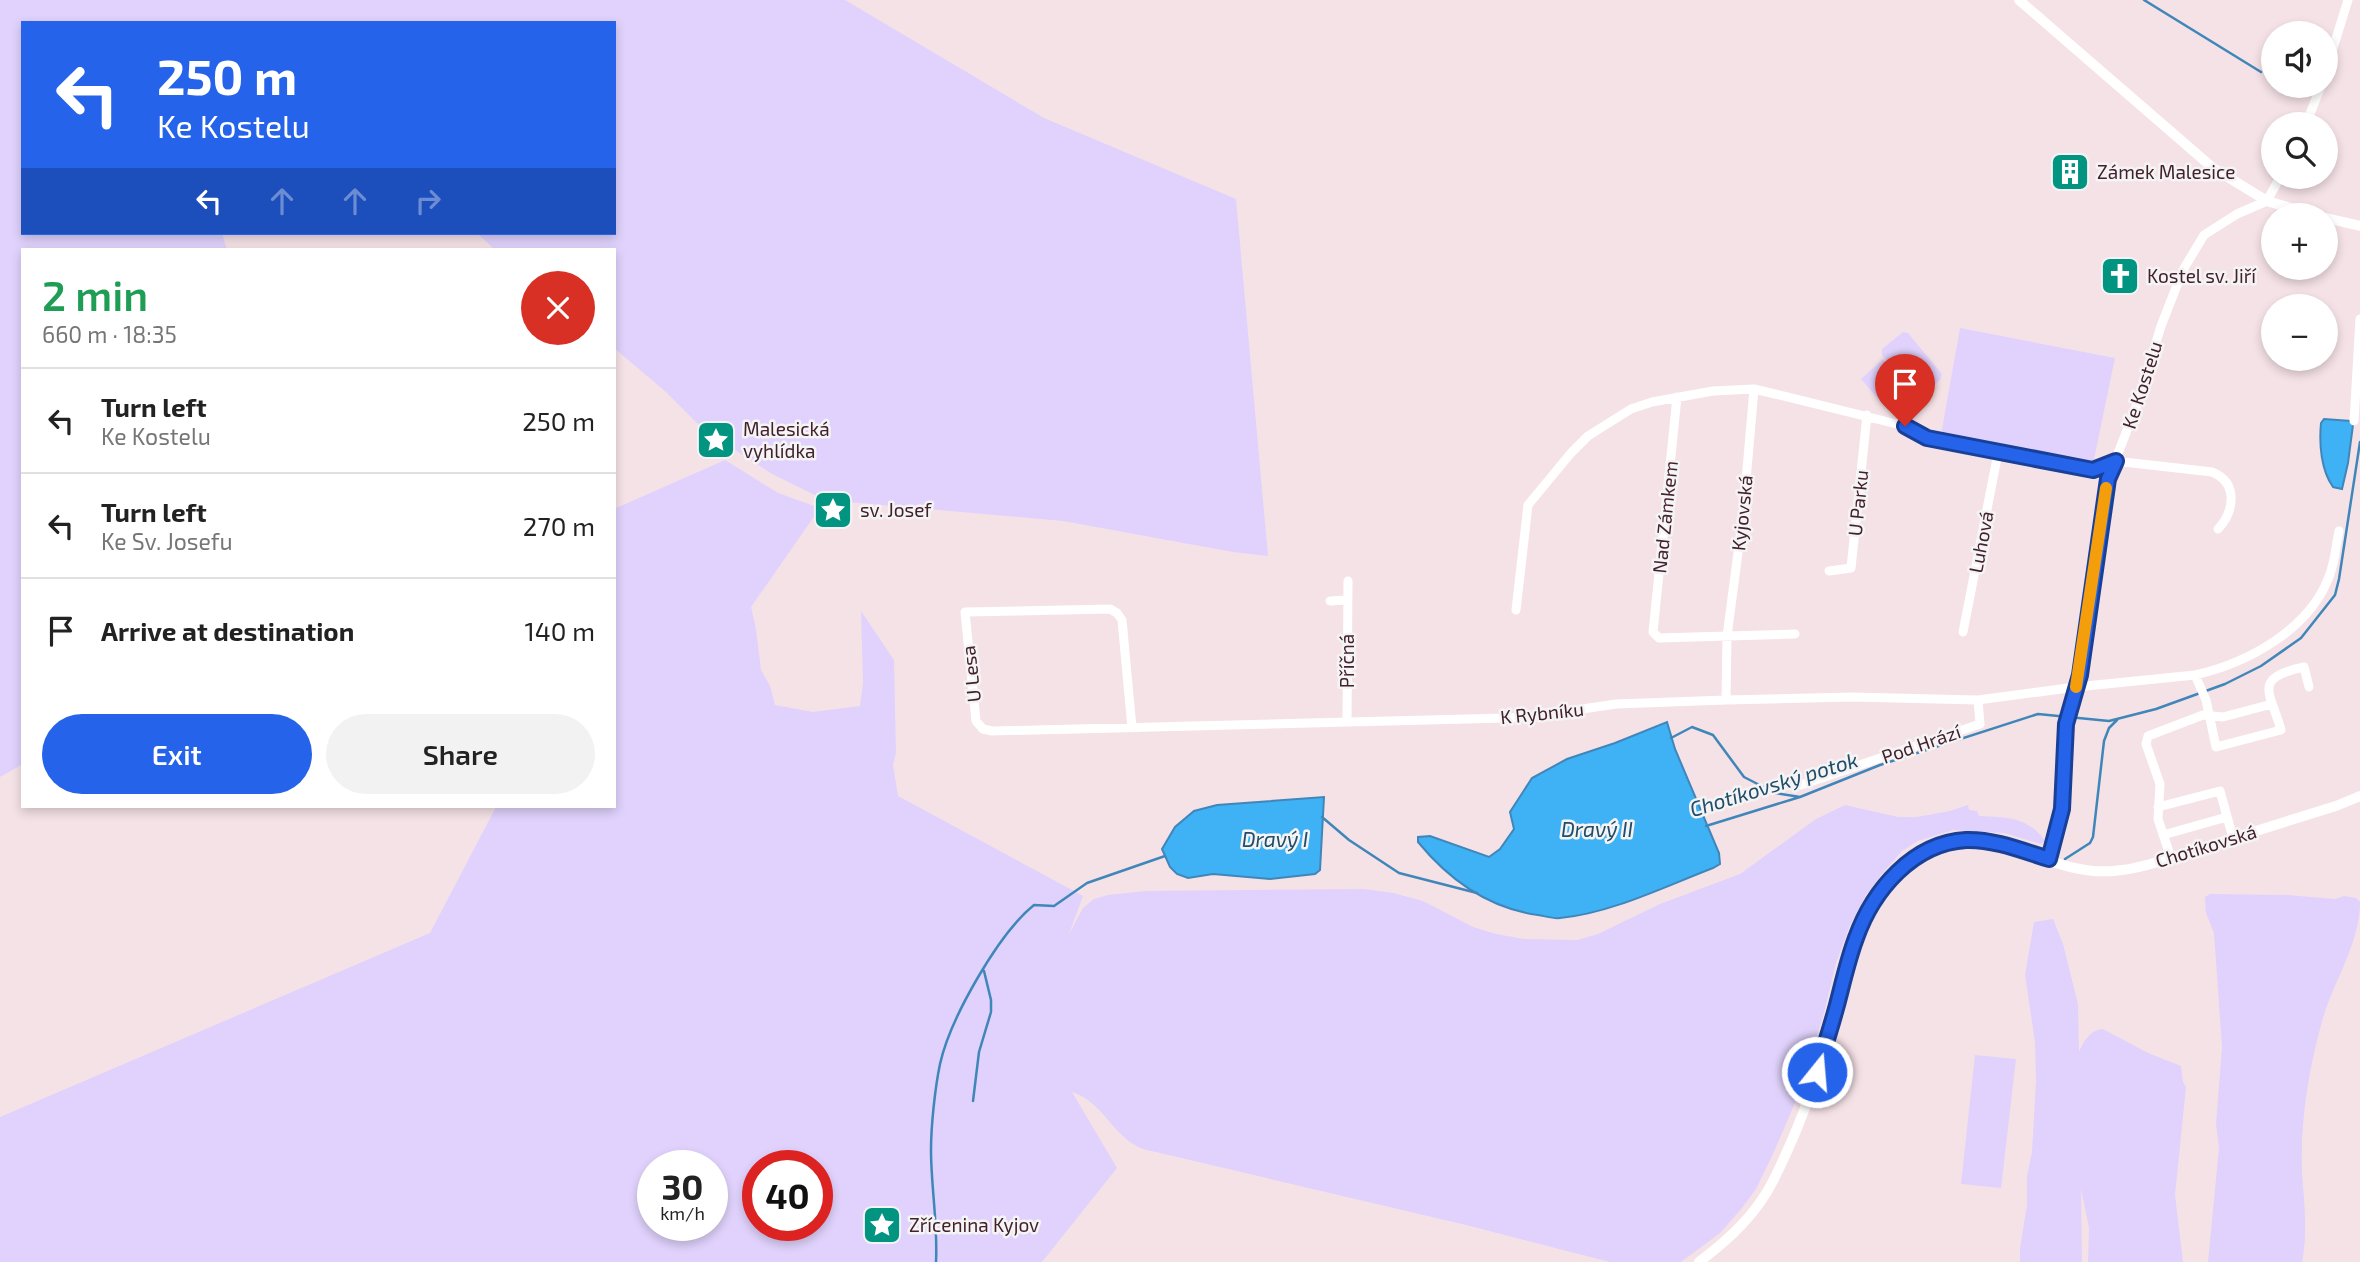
<!DOCTYPE html>
<html lang="en">
<head>
<meta charset="utf-8">
<style>
	:root { --surface:#fff; --page:#f2f2f2; --text:#222; --muted:#767676; --line:#e0e0e0; --accent:#2563eb }
	body { margin:0; font-family:"Exo 2",sans-serif; background:var(--page); color:var(--text); height:100vh; display:flex; flex-direction:column; font-size:26px; white-space:nowrap }
	* { box-sizing:border-box; margin:0 }
	p { font-size:23px; color:var(--muted) }
	.icon { flex:none; width:38px; height:38px; fill:none; stroke:currentColor; stroke-width:2; stroke-linecap:round; stroke-linejoin:round }
	.map { position:relative; flex:1; overflow:hidden }
	.panel { position:absolute; left:21px; top:248px; width:595px; height:560px; display:flex; flex-direction:column; background:var(--surface); border-radius:0px; box-shadow:0 4px 10px #0003 }
	.panel>* { flex:none }
	.guide { position:absolute; left:21px; top:21px; width:595px; height:214px; border-radius:0px; box-shadow:0 4px 10px #0003; background:#2563eb; color:#fff; overflow:hidden }
	.tools { position:absolute; left:2261px; top:21px; display:grid; gap:14px }
	.tools a { display:grid; place-items:center; width:77px; height:77px; border-radius:50%; background:var(--surface); box-shadow:0 4px 10px #0003; font-size:35px }
	.speed { position:absolute; left:637px; top:1150px; display:flex; gap:14px; font-size:35px; font-weight:700; text-align:center }
	.speed>* { display:grid; place-content:center; width:91px; height:91px; border-radius:50%; background:var(--surface); box-shadow:0 4px 10px #0003; line-height:1 }
	.speed small { font-size:18px; font-weight:400 }
	.speed .limit { border:10px solid #d22; background:#fff; color:#111 }
	.pin { position:absolute; display:grid; place-items:center; width:60px; height:60px; color:#fff; margin:-72px -30px; border-radius:50% 50% 50% 0; rotate:-45deg; box-shadow:0 0 7px #0007 }
	.pin .icon { rotate:45deg }
	.me { position:absolute; width:77px; margin:-38px; rotate:17deg; stroke-linejoin:round; filter:drop-shadow(0 0 5px #0008) }
	.turn { display:flex; align-items:center; gap:24px; height:147px; padding:0 21px; font-size:32px }
	.turn .icon { width:91px; height:91px; stroke-width:2.5 }
	.turn b { display:block; font-size:49px; line-height:60px }
	.lanes { display:flex; align-items:center; height:66px; padding:0 21px; background:#0003; justify-content:center; gap:35px; direction:ltr }
	.lanes .off { opacity:.35 }
	.round { display:grid; place-items:center; flex:none; width:74px; height:74px; border-radius:37px; background:var(--page) }
	.head { display:flex; align-items:center; justify-content:space-between; height:119px; padding:0 21px }
	h1 { font-size:42px; font-weight:600; line-height:52px; color:#1e9e55 }
	.cta { display:flex; gap:14px; margin-top:auto; padding:14px 21px }
	.cta a { flex:1; height:80px; border-radius:42px; background:var(--accent); color:#fff; font-size:28px; font-weight:600; line-height:80px; text-align:center }
	.cta a+a { background:var(--page); color:var(--text) }
	ul { padding:0; list-style:none }
	li { display:flex; align-items:center; gap:21px; height:105px; padding:0 21px; border-top:2px solid var(--line) }
	li div { flex:1 }
	li b { display:block; font-size:26px }
	li em { font-style:normal }
	.map>svg:first-child { display:block }
</style>
</head>
<body>
<div class="map">
<svg width="2360" height="1262" viewBox="0 0 2360 1262">
	<rect width="100%" height="100%" fill="#f5e2e7"/>
	<path fill="#e0d2fc" fill-rule="evenodd" d="M0 0H845L1044 118 1236 199 1268 556 1233 552 1063 521 825 500 772 474 703 429 666 392 614 348V250H495L477 233H614V23H209L205 21 202 23H23V233H222L227 250H23V764L0 777Z
		M1960 328 2115 358 2093 464 1941 435Z
		M1903 332 1908 333 1942 374 1940 380 1921 396 1915 395 1882 355V349Z
		M1883 359 1910 391 1888 410 1861 379Z
		M725 460 778 493 820 508 751 607 756 629 761 670 770 686 775 705 813 712 860 706 863 683 861 611 894 660 896 753 893 765 898 796 1083 896 1069 934 1083 908 1094 899 1108 895 1146 891 1364 889 1393 893 1423 901 1473 927 1496 934 1524 939 1577 940 1598 934 1660 904 1740 874 1816 819 1845 805 1898 817H1917L1950 811 1968 805 1969 810 1977 811 1979 816C2006 817 2029 817 2045 841L2041 844 2004 833 1953 830 1918 841 1902 851 1881 875 1866 895 1850 925 1836 963 1824 1013 1798 1096 1773 1154 1756 1189 1742 1208 1720 1233 1681 1262H1610L1466 1225 1143 1149C1112 1137 1105 1103 1072 1092L1117 1168 1042 1262H0V1117L430 933 496 807H614V509ZM653 1166H712V1225H653ZM758 1166H817V1225H758Z
		M2210 894 2287 895 2335 899 2344 896 2356 898 2360 902C2360 942 2335 979 2323 1018 2309 1067 2300 1120 2302 1172 2304 1202 2308 1232 2302 1262H2208L2219 1148 2216 1124 2222 1047 2214 933 2206 913 2205 897Z
		M2053 919 2063 944 2078 1004 2079 1052C2083 1042 2090 1030 2103 1029L2148 1053 2181 1066 2183 1082 2186 1087 2175 1195 2183 1262H2088L2089 1228 2081 1189 2082 1262H2020V1248L2027 1205V1176L2032 1152 2036 1080 2035 1042 2025 975 2034 922Z
		M1975 1055 2016 1059 2001 1188 1961 1184Z"/>
	<path fill="#3fb1f5" stroke="#4086b9" stroke-width="2" d="M2324 419 2351 421 2353 425 2348 463 2342 489 2333 487C2321 470 2319 444 2321 423Z
		M1667 722 1675 749 1719 853 1720 864 1713 868C1666 886 1609 914 1560 918 1553 919 1545 916 1538 915 1488 908 1450 881 1418 842V837L1430 836 1489 857 1500 849 1514 829 1510 812 1532 778 1567 759 1615 743Z
		M1324 797 1320 870 1315 874 1270 879 1213 874 1188 878 1177 874 1170 867 1162 849 1175 827 1194 811 1217 805Z"/>
	<g fill="none" stroke-linecap="round" stroke-linejoin="round">
		<path stroke="#4086b9" stroke-width="2.5" d="M2144 0 2261 72
			M1671 738 1692 727 1713 735 1744 777 1775 793 1800 797
			M1322 817 1349 840 1399 873 1477 893
			M1706 826 1800 797 1880 765 2038 714 2109 721 2156 709 2225 684 2261 666 2301 638 2335 595 2339 579 2360 442
			M2065 859 2090 843 2093 837 2104 741 2109 728 2117 720
			M973 1101 979 1052 991 1012V1000L984 971
			M936 1262C938 1224 931 1187 931 1150 931 1126 935 1088 940 1064 950 1019 998 934 1034 905L1054 906 1087 883 1165 856"/>
		<path stroke="#fff" stroke-width="9" d="M2326 71 2348 0
			M2306 124 2321 86
			M1677 397 1653 632 1659 638 1795 634
			M2354 421 2360 319
			M1829 571 1851 568 1867 415
			M1330 601 1347 600
			M1516 610 1528 505 1571 453 1588 436 1631 409 1652 402 1713 391 1754 389 1771 393 1905 426 1927 438 2093 470 2115 461 2212 472C2239 483 2234 512 2218 529
			M1963 632 1998 453
			M2195 675 2206 700 2216 747 2281 730C2271 693 2251 678 2304 667L2309 687
			M1726 700 1727 636 1743 515 1754 389
			M1347 722 1348 581
			M1132 728 1122 620 1117 613 1110 609 965 612 976 721 983 729 992 731 1506 718 1528 717 1616 704 1726 700 1852 697 1978 700 2076 687 2195 675C2248 663 2311 629 2330 574 2335 560 2336 545 2339 531
			M1801 785 1980 724 1978 700
			M2158 807 2220 791 2233 838
			M2163 835 2227 817
			M2171 858 2158 819 2160 784 2146 744 2148 736 2203 715 2223 717 2272 704
			M2049 859 2062 809 2066 724 2080 675 2108 479 2138 402 2161 326 2183 270 2204 235 2237 214 2267 201 2280 177"/>
		<path stroke="#fff" stroke-width="10" d="M2019 0 2213 168 2267 201 2314 215
			M2326 218 2360 226
			M1699 1262C1728 1240 1756 1215 1773 1181 1787 1153 1800 1123 1810 1094 1836 1023 1849 887 1924 852 1994 819 2045 876 2113 871 2142 869 2172 857 2200 849 2245 834 2291 820 2336 806L2360 796"/>
	</g>
	<g fill="none" stroke-linecap="round" stroke-linejoin="round">
		<g stroke="#184099" stroke-width="18">
			<path id="route" d="M1817 1072C1824 1049 1831 1027 1837 1005 1843 982 1848 959 1856 938 1873 890 1913 843 1966 840 1994 839 2023 851 2049 859L2062 809 2066 724 2080 675 2108 479 2116 461 2093 470 1927 438 1905 426"/>
		</g>
		<use href="#route" stroke="#2563eb" stroke-width="12"/>
		<path stroke="#f59e0b" stroke-width="12" d="M2076 687 2106 488"/>
	</g>
	<defs>
		<g id="building-square" transform="scale(2.0125)"><rect x="-9" y="-9" width="18" height="18" rx="4" fill="#019481" stroke="#f4f4f4"/><path d="M-4-6H4V6H1V3H-1V6H-4ZM-2.5-4.3h1.7v1.8h-1.7ZM.8-4.3h1.7v1.8H.8ZM-2.5-1h1.7V.8h-1.7ZM.8-1h1.7V.8H.8Z" fill="#fff"/></g>
		<g id="church-square" transform="scale(2.0125)"><rect x="-9" y="-9" width="18" height="18" rx="4" fill="#019481" stroke="#f4f4f4"/><path d="M-1.2-6h2.4v3.5h3.3v2.4h-3.3V6h-2.4V-.1h-3.3v-2.4h3.3Z" fill="#fff"/></g>
		<g id="sight-square" transform="scale(2.0125)"><rect x="-9" y="-9" width="18" height="18" rx="4" fill="#019481" stroke="#f4f4f4"/><path d="M0-6L1.8-2.2L6-1.7L2.9 1.2L3.7 5.4L0 3.3L-3.7 5.4L-2.9 1.2L-6-1.7L-1.8-2.2Z" fill="#fff"/></g>
	</defs>
	<g fill-rule="evenodd">
		<use href="#building-square" x="2070" y="172"/>
		<use href="#church-square" x="2120" y="276"/>
		<use href="#sight-square" x="716" y="440"/>
		<use href="#sight-square" x="833" y="510"/>
		<use href="#sight-square" x="882" y="1225"/>
	</g>
	<g text-anchor="middle" stroke-width="5" stroke-linejoin="round" paint-order="stroke">
		<g font-size="19" fill="#43202c" stroke="#f4f4f4" text-anchor="start">
			<text x="2097" y="179">Zámek Malesice</text>
			<text x="2147" y="283">Kostel sv. Jiří</text>
			<text x="743" y="436">Malesická<tspan x="743" dy="22">vyhlídka</tspan></text>
			<text x="860" y="517">sv. Josef</text>
			<text x="909" y="1232">Zřícenina Kyjov</text>
		</g>
		<g font-size="19" fill="#43202c" stroke="#f4f4f4">
			<text transform="translate(2142 385) rotate(-72)" y="7">Ke Kostelu</text>
			<text transform="translate(1858 503) rotate(-84)" y="7">U Parku</text>
			<text transform="translate(1742 513) rotate(-84)" y="7">Kyjovská</text>
			<text transform="translate(1665 517) rotate(-84)" y="7">Nad Zámkem</text>
			<text transform="translate(1981 542) rotate(-79)" y="7">Luhová</text>
			<text transform="translate(1347 661) rotate(-90)" y="7">Příčná</text>
			<text transform="translate(971 674) rotate(-96)" y="7">U Lesa</text>
			<text transform="translate(1542 713) rotate(-6)" y="7">K Rybníku</text>
			<text transform="translate(1921 744) rotate(-19)" y="7">Pod Hrází</text>
			<text transform="translate(2206 846) rotate(-17)" y="7">Chotíkovská</text>
		</g>
		<g font-size="21" font-style="italic" fill="#214d6a" stroke="#f4f4f4">
			<text transform="translate(1774 785) rotate(-17)" y="7">Chotíkovský potok</text>
			<text x="1597" y="837">Dravý II</text>
			<text x="1275" y="847">Dravý I</text>
		</g>
	</g>
</svg>
<div class="tools">
<a><svg class="icon" aria-label="sound" viewBox="0 0 24 24"><path d="M4 9h4l5-4v14l-5-4H4zM17 9q2 3 0 6"/></svg></a>
<a><svg class="icon" aria-label="search" viewBox="0 0 24 24"><circle cx="10" cy="10" r="6"/><path d="M15 15l6 6"/></svg></a>
<a>+</a>
<a>−</a>
</div>
<div class="speed"><div>30<small>km/h</small></div><div class="limit">40</div></div>
<div class="pin" style="left:1905px;top:426px;background:#d93025"><svg class="icon" aria-label="arrive" viewBox="0 0 24 24"><path d="M6 21V4h12l-3 4 3 4H6"/></svg></div>
<svg class="me" style="left:1817px;top:1072px" viewBox="-20 -20 40 40"><circle r="17" fill="#2563eb" stroke="#fff" stroke-width="3"/><path d="M0-11L8 9 0 5-8 9z" fill="#fff"/></svg>
<div class="guide">
<div class="turn"><svg class="icon" aria-label="left" viewBox="0 0 24 24"><path d="M17 20v-9H6M10 6l-5 5 5 5"/></svg><div><b>250 m</b>Ke Kostelu</div></div>
<div class="lanes"><svg class="icon" aria-label="left" viewBox="0 0 24 24"><path d="M17 20v-9H6M10 6l-5 5 5 5"/></svg><svg class="icon off" aria-label="ahead" viewBox="0 0 24 24"><path d="M12 20V5M6 11l6-6 6 6"/></svg><svg class="icon off" aria-label="ahead" viewBox="0 0 24 24"><path d="M12 20V5M6 11l6-6 6 6"/></svg><svg class="icon off" aria-label="right" viewBox="0 0 24 24"><path d="M7 20v-9h11M14 6l5 5-5 5"/></svg></div>
</div>
<section class="panel">
<div class="head"><div><h1>2 min</h1><p>660 m · 18:35</p></div><a class="round" style="background:#d93025;color:#fff"><svg class="icon" aria-label="close" viewBox="0 0 24 24"><path d="M6 6l12 12M18 6L6 18"/></svg></a></div>
<ul>
<li><svg class="icon" aria-label="left" viewBox="0 0 24 24"><path d="M17 20v-9H6M10 6l-5 5 5 5"/></svg><div><b>Turn left</b><p>Ke Kostelu</p></div><em>250 m</em></li>
<li><svg class="icon" aria-label="left" viewBox="0 0 24 24"><path d="M17 20v-9H6M10 6l-5 5 5 5"/></svg><div><b>Turn left</b><p>Ke Sv. Josefu</p></div><em>270 m</em></li>
<li><svg class="icon" aria-label="arrive" viewBox="0 0 24 24"><path d="M6 21V4h12l-3 4 3 4H6"/></svg><div><b>Arrive at destination</b></div><em>140 m</em></li>
</ul>
<div class="cta"><a>Exit</a><a>Share</a></div>
</section>
</div>
</body>
</html>
